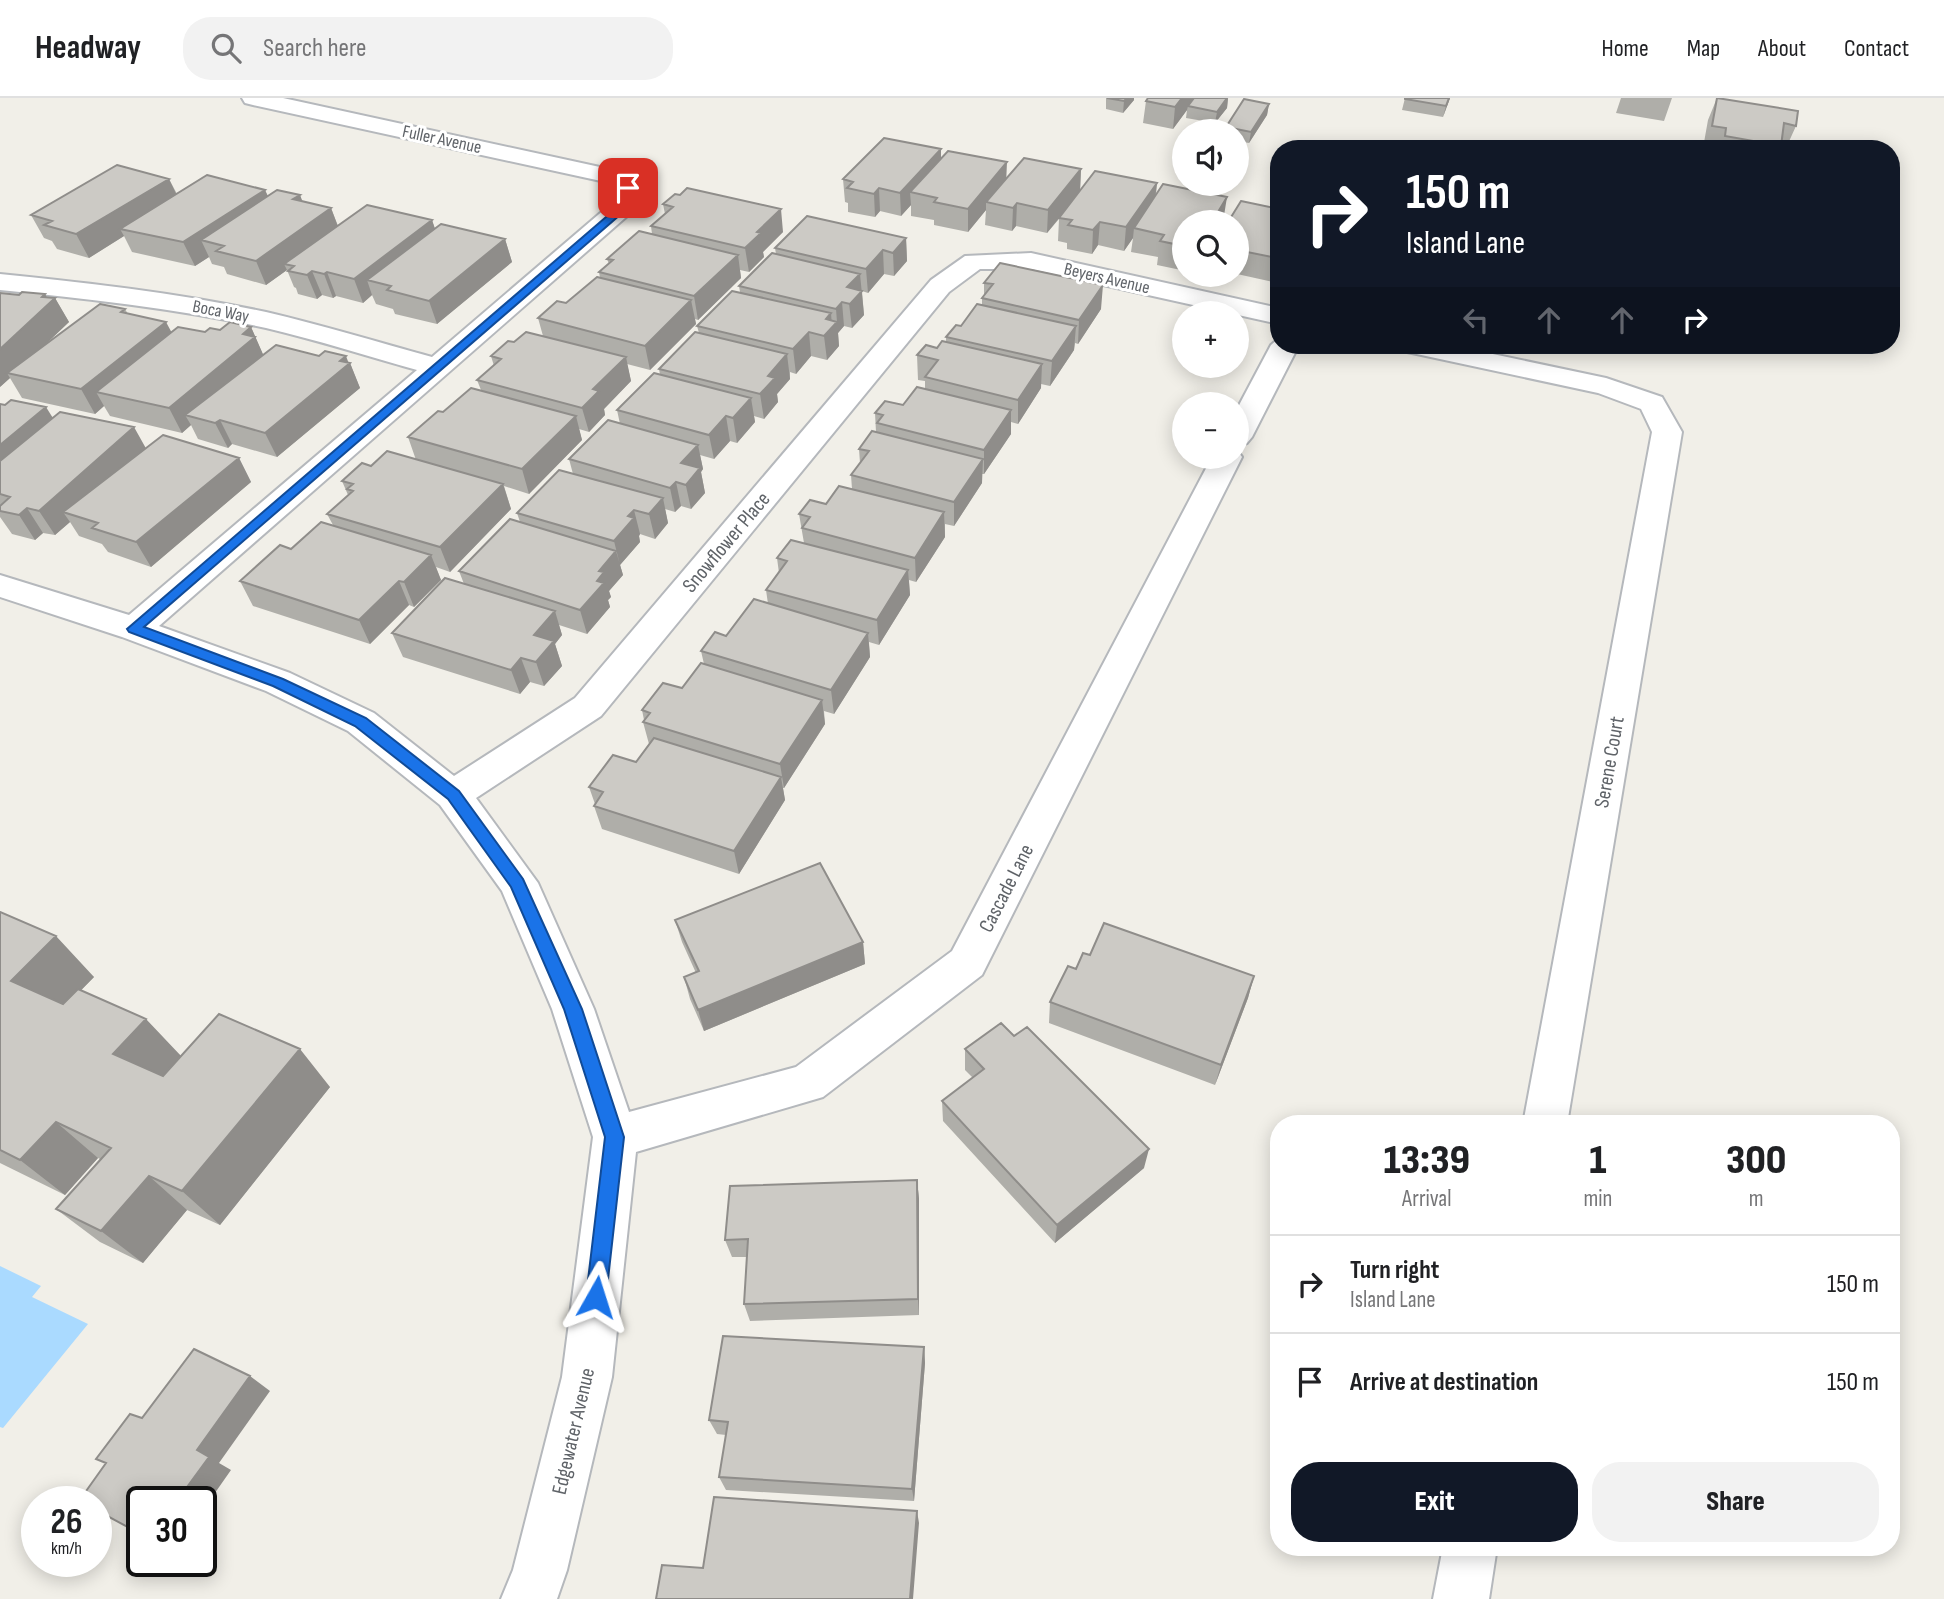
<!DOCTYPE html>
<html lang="en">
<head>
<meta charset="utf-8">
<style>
	:root { --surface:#fff; --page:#f2f2f2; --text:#202124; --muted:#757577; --line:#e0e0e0; --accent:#111827 }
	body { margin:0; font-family:"Sofia Sans Condensed",sans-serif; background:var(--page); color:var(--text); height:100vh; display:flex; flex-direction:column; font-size:26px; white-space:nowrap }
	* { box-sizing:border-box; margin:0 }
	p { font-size:23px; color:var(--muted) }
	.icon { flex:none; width:38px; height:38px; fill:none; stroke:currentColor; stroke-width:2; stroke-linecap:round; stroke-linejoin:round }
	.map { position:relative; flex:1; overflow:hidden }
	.details { position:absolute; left:1270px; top:1017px; width:630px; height:441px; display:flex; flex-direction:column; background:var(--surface); border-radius:28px; box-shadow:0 4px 18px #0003 }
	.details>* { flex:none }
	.hud { position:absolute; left:1270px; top:42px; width:630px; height:214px; border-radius:28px; box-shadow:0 4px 18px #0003; background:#111827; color:#fff; overflow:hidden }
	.buttons { position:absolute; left:1172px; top:21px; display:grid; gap:14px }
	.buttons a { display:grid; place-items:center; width:77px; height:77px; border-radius:50%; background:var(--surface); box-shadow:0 4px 18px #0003; font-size:35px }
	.speed { position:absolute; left:21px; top:1388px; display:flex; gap:14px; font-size:35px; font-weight:700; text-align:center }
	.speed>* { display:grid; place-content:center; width:91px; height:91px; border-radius:50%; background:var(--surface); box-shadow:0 4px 18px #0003; line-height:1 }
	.speed small { font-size:18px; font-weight:400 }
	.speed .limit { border:4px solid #111; border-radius:10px; background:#fff; color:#111 }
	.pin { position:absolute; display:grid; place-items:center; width:60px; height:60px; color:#fff; margin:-30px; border-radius:14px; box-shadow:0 4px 10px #0006 }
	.me { position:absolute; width:77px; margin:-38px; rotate:6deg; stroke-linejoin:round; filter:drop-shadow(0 0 5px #0008) }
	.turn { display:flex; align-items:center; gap:24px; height:147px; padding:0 21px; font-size:32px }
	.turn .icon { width:91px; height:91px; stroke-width:2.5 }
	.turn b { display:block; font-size:49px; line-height:60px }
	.lanes { display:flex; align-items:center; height:66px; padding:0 21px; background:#0003; justify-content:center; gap:35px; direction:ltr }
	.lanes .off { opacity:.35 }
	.eta { display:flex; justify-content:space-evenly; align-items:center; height:119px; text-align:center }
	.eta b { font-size:42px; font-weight:800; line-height:49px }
	.primary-button { display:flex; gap:14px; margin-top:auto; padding:14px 21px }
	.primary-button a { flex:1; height:80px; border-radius:28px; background:var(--accent); color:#fff; font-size:28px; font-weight:800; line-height:80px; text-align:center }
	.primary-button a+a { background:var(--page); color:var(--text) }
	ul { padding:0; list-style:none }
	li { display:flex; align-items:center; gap:21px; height:98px; padding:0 21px; border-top:2px solid var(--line) }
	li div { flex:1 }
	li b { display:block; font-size:26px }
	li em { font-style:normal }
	header { display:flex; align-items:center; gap:42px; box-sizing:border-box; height:98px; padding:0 35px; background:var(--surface); border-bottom:2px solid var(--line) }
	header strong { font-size:33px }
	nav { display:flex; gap:38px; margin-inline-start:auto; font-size:24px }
	.search { width:490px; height:63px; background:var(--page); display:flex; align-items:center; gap:18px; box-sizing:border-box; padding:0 24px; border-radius:28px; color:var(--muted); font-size:26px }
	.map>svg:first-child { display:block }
</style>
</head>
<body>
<header>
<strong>Headway</strong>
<div class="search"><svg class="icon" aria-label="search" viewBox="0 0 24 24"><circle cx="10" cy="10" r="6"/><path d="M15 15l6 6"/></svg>Search here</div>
<nav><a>Home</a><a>Map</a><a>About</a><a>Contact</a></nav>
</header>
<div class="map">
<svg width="1944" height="1501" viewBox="0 0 1944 1501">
	<rect width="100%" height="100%" fill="#f1efe8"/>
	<path fill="#aadaff" d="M0 1168 41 1188 32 1199 88 1226 3 1330 0 1329Z"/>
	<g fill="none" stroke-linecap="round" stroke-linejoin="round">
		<g stroke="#b5b8bc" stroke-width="4">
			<path id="minor" d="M242 0H283L609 71 617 73 640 90 633 113 159 528 290 575 374 615 454 678 575 600 931 182 965 158 1031 155 1279 210V226L1031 171H980L949 194 601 618 476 700 538 785 594 911 629 1014 796 969 952 853 1212 359H1237V352L1242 359 982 877 823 999 636 1054 612 1279 567 1472 557 1501H501L513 1472 562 1279 593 1039 552 911 502 793 440 707 348 633 266 593 122 539 0 499V477L129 517 417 272C367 258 317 242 266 230 179 211 89 201 0 192V176C89 185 178 195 266 214 322 227 377 244 432 259L612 105 616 92 601 83 253 7 245 5Z
				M1279 240V247H1299L1252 339 1247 345 1237 348V311L1271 247Z
				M1398 247H1450L1606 280 1662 299 1682 334 1567 1026H1523L1652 334 1641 311 1598 295 1412 255 1402 253Z
				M1443 1449H1497L1489 1501H1433Z"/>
		</g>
		<use href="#minor" fill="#fff" fill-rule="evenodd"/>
	</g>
	<path fill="#afaea9" d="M1106 0H1134V2L1123 15 1106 11Z
		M1228 0 1227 10 1215 25 1186 20 1187 12 1173 31 1143 25 1146 3Z
		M1405 0H1450L1443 19 1402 12Z
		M1621 0H1672L1664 23 1616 15Z
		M1717 0 1796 28 1786 50 1780 49V51L1703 50 1708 22Z
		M1269 6 1267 17 1249 45 1237 43V33H1225L1226 29Z
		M941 61 1006 80 1081 71 1080 92 1157 85 1156 97 1224 122 1223 124H1185V169L1182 168 1181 172 1157 167 1158 159 1131 154 1133 140 1124 153 1098 147 1092 156 1067 151V145L1058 143 1059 121 1047 135 1016 128 1012 133 985 127 986 112 968 134 934 127V122L911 118V107L901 118 880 113 875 119 848 114V105L845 104 843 81Z
		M169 81 177 96 265 92 268 98 300 97 302 104 331 110 338 128 432 122 435 131 505 141 512 164 437 226 395 216 393 211 376 206 372 197 363 205 336 198 333 200 322 197 317 201 298 196 296 190 294 189 287 172 266 187 227 176 224 169 212 166 209 159 195 168 132 154 124 138 89 160 57 151 52 143 44 140 31 117Z
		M663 106 783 134 763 154 764 159 749 174 740 172 741 180 698 222 695 221 696 226 650 272 627 266 631 283 604 311 605 317 589 334 579 331 582 342 529 396 504 388 511 411 450 474 436 469 441 482 414 509 409 507 370 546 253 508 240 483 291 451 333 427 327 416 348 397 342 383 371 368 416 362 408 339 443 314 481 292 477 282 494 268 491 258 514 244 543 238 538 220 566 205 600 180 599 174 609 166 607 161 652 136 651 128 665 116Z
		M1279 111V173L1273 184 1237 176V124Z
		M906 140 907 163 894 178 884 176 868 195 862 193 864 217 852 230 844 228 838 235 839 248 827 262 811 258 796 276 790 274V281L777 296 778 304 764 321 754 318 755 324 737 345 730 343 714 361 700 357 703 371 701 374 705 395 691 411 681 408 675 414 665 411 668 425 655 441 640 436 639 438 640 444 620 467 623 477 609 493 611 499 608 502 610 509 587 536 559 527 562 537 555 546 562 568 544 588 530 584 520 596 403 559 392 535 464 486 459 473 520 424 517 415 573 376 569 361 620 326 617 312 660 277 659 271 699 235 697 228 740 194 739 188 776 156 775 150Z
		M984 185 1101 211 1078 246 1075 245 1074 252 1050 288 1041 286V290L1018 326 1011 324V336L984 376H982V385L954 428 945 426V439L916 484 909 482 910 497 879 547 869 544 870 559 834 616 824 613 825 626 784 690H783L785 702 739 776 602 731 594 708 595 706 589 689 636 664 649 646 643 624 644 622 642 612 682 590 704 566 701 553 726 538 768 506 766 492 779 475 777 460 804 445 799 416 826 406 852 391 851 377 860 365 859 351 876 334 875 315 903 307 925 291V283L918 282 917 257 937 250 946 244V239L961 228 982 207V200L984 197Z
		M47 199 55 200 69 224 43 249 125 211 128 216 172 234H205L251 229 263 257 350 265 360 290 277 359 232 346 228 350 198 341 191 327 182 335 110 318 104 308 95 316 22 300 10 280 0 289Z
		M1596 247H1609L1608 250Z
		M0 306 53 319 146 350 239 360 251 384 151 469 108 454 102 446 79 438 70 424 55 437 43 435 35 442 12 436 0 419Z
		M0 814 94 879 81 892 181 958 330 989 220 1127 187 1112 143 1165 100 1144 56 1111 100 1061 98 1060 65 1097 0 1065Z
		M675 822 863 844 865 866 704 933 690 901 684 879 696 875 682 844Z
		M1090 857 1254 878 1248 900 1215 987 1049 925 1050 904 1076 871Z
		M965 951 1144 1070 1055 1145 943 1023 942 1003 973 980 965 972Z
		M917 1082 919 1101V1217L750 1223 744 1206 747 1159H732L725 1142Z
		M924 1249 925 1265 914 1403 726 1392 719 1379 726 1337 717 1336 709 1322Z"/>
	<path fill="#8f8d8a" d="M1127 0H1134V2L1123 15 1124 3Z
		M1182 0H1196L1188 8 1187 12 1173 31 1175 9Z
		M1228 0 1227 10 1215 25 1217 14Z
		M1449 0H1450L1443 19 1446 8Z
		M1269 6 1267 17 1249 45 1251 34Z
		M941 51V74L910 94 911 107 901 118 900 95Z
		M1007 64 1006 87 986 104V112L968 134V111Z
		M1081 71 1080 94 1047 135 1048 112Z
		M169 81 180 104 120 131 124 138 89 160 76 136Z
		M1157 85 1154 109 1134 130 1133 140 1124 153 1126 129Z
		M879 90 880 113 875 119 874 96Z
		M265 92 275 115 224 148 201 142 209 159 195 168 183 144Z
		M300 97 309 120 293 101Z
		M1227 99 1223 124H1212Z
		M1017 105 1016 128 1012 133 1013 110Z
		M331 110 340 134 284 166 287 172 266 187 256 163Z
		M781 111 783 134 763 154 764 159 749 174 745 150 757 134Z
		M432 122 440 146 367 182 372 197 363 205 354 181Z
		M1100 124 1098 147 1092 156 1093 132Z
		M906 140 907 163 894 178 893 155Z
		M505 141 512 164 437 226 429 203Z
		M1185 146 1182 168 1181 172 1184 148Z
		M883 152 884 176 868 195 866 171Z
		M738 157 741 180 698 222 694 198Z
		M1279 157V173L1273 184 1277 160Z
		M312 173 322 197 317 201 307 177Z
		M327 174 336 198 333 200 324 176Z
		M860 176 864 217 852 230 847 189Z
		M1103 187 1101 211 1078 246 1079 222Z
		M45 196 50 205 55 200 69 224 13 277 7 275 10 280 0 289V251Z
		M691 202 696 226 650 272 645 248Z
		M842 204 844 228 838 235 839 248 827 262 824 238 826 221 831 215 832 229 837 224 836 211Z
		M166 224 179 248 96 294 104 308 95 316 81 291Z
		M1076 228 1074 252 1050 288 1052 263Z
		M251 229 266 263 185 317 191 327 182 335 169 310Z
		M809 234 811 258 796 276 793 251Z
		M787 256 790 281 777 296 778 304 764 321 760 296 768 278Z
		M346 258 349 266 350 265 360 290 277 359 265 335Z
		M626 259 631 283 604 311 605 317 589 334 582 310 593 291Z
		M1042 266 1041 290 1018 326V302Z
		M751 300 755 324 737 345 733 320Z
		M46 309 61 333 0 385V347Z
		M1011 312V336L984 376V352Z
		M576 318 582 342 529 396 522 371Z
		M726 318 730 343 714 361 709 337Z
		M220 322 232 346 228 350 215 325Z
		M134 329 148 354 63 414 70 424 55 437 39 413Z
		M698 347 703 371 701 374 705 395 691 411 681 365Z
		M239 360 251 384 151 469 136 444Z
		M983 361 982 385 954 428V404Z
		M676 384 681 408 675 414 670 390Z
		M503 386 511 411 450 474 440 449Z
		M663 400 668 425 655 441 649 416Z
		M27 410 43 435 35 442 19 417Z
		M634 412 640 436 639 438 640 444 620 467 614 443 628 418Z
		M944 414 945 439 916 484 915 460Z
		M616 453 623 477 609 493 611 499 608 502 610 509 587 536 580 512 597 483 599 473Z
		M431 457 441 482 414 509 404 484Z
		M908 472 910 497 879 547 877 522Z
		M399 483 409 507 370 546 359 522Z
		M555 513 562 537 555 546 562 568 544 588 536 564 534 537Z
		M868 535 870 559 834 616 831 592Z
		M521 560 530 584 520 596 511 572Z
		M822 602 825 626 784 690 780 666Z
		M781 679 785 702 739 776 734 753Z
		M56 838 94 879 52 922 11 883Z
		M863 844 865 866 704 933 698 912Z
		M1254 878 1248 900 1215 987 1221 967Z
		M146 921 182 959 152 994 113 956Z
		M300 951 330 989 220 1127 182 1093Z
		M56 1024 98 1060 65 1097 20 1062Z
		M1149 1051 1144 1070 1055 1145 1057 1127Z
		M149 1078 187 1112 143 1165 101 1133Z
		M917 1082 919 1101V1217L918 1201Z
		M924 1249 925 1265 914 1403 912 1391Z
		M250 1278 270 1293 219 1365 231 1372 203 1412 201 1411V1404H159Z
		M917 1413 919 1425 913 1501H910Z
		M142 1427V1436L137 1434Z"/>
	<path fill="#cccac5" stroke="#8f8d8a" stroke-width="2" d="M1107 0H1127L1124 3Z
		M1148 0H1182L1175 9 1146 3Z
		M1194 0H1227L1217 14 1188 8Z
		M1405 0H1449L1446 8 1405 1Z
		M1717 0 1798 13 1796 28 1784 25 1781 48 1725 38 1726 30 1712 28Z
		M1244 1 1269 6 1251 34 1226 29Z
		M884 40 941 51 900 95 879 90 874 96 847 90 853 84 843 81Z
		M948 53 1007 64 968 111 934 104 937 100 910 94Z
		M1024 60 1081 71 1048 112 1017 105 1013 110 986 104Z
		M117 67 169 81 76 136 44 127 52 123 31 117Z
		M1095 73 1157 85 1126 129 1100 124 1093 132 1068 127 1072 122 1059 120Z
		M207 77 265 92 183 144 120 131Z
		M1163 86 1227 99 1212 124H1185V146L1184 148 1160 143 1164 137 1134 130Z
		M687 90 781 111 757 134 761 135 745 150 651 128 673 109 663 106 675 96 680 97Z
		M277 92 300 97 293 101 331 110 256 163 216 153 224 148 201 142Z
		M1241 103 1279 111V157L1277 160 1237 152V124H1228Z
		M367 107 432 122 354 181 327 174 324 176 312 173 307 177 288 173 294 168 284 166Z
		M807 118 906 140 893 155 883 152 866 171 775 150Z
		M441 126 505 141 429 203 387 192 391 188 367 182Z
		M639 133 738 157 694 198 599 174 613 162 607 161Z
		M772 155 860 176 847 189 862 193 850 206 842 204 836 211 739 188Z
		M1000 165 1103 187 1079 222 982 200 993 186 984 185Z
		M597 179 691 202 645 248 538 220 557 203 566 205Z
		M732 193 831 215 826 221 837 224 824 238 809 234 793 251 697 228Z
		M22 194 45 196 42 199 55 200 0 251V195L19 197Z
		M100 206 125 211 121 214 166 224 81 291 7 275Z
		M977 206 1076 228 1052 263 946 239 956 227 961 228Z
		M230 224 251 229 243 236 255 239 169 310 96 294 178 229 205 234 210 230 220 232Z
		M526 234 626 259 593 291 599 293 582 310 477 282 501 261 491 258 508 243 514 244Z
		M695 234 787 256 768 278 775 280 760 296 659 271Z
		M942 243 1042 266 1018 302 925 279 938 262 917 257 926 247 937 250Z
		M276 247 319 258 325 253 346 258 340 263 350 265 265 335 220 322 215 325 185 317Z
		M654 275 751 300 733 320 726 318 709 337 617 312Z
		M917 289 1011 312 984 352 877 325 883 317 875 315 885 303 903 307Z
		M471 290 576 318 522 371 408 339 438 313 443 314Z
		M11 302 46 309 0 347V306L5 307Z
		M60 314 134 329 39 413 27 410 19 417 0 413V408L10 399 0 396V363Z
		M608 322 698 347 681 365 700 370 686 387 676 384 670 390 569 361Z
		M872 333 983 361 954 404 851 377 869 353 859 351Z
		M163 337 239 360 136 444 92 430 98 425 63 414Z
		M387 353 503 386 440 449 327 416 353 393 347 391 353 386 342 383 362 365 371 368Z
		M559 372 663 400 649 416 634 412 628 418 634 420 614 443 517 415Z
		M839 388 944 414 915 460 802 430 810 419 799 416 810 402 826 406Z
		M510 421 616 453 599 473 604 474 597 483 604 485 580 512 459 473Z
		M321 424 431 457 404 484 399 483 359 522 240 483 280 447 291 451Z
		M791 442 908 472 877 522 766 492 787 463 777 460Z
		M445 480 555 513 534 537 554 543 536 564 521 560 511 572 392 535Z
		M754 501 868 535 831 592 701 553 715 534 726 538Z
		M701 565 822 602 780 666 643 624 650 615 642 612 663 585 682 590Z
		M654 640 781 679 734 753 594 708 603 694 589 689 613 657 636 664Z
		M820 765 863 844 698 912 684 879 699 873 675 822Z
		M0 814 56 838 11 883 63 906 78 891 146 921 113 956 163 978 219 916 300 951 182 1093 149 1078 101 1133 56 1111 111 1050 56 1024 20 1062 0 1052Z
		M1104 825 1254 878 1221 967 1050 904 1068 868 1076 871 1083 855 1090 857Z
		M1001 925 1014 938 1027 929 1149 1051 1057 1127 942 1003 984 971 965 951Z
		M917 1082 918 1201 744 1206 748 1141 725 1142 730 1088Z
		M723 1238 924 1249 912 1391 719 1379 728 1324 709 1322Z
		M194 1251 250 1278 197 1352 209 1359 179 1400 166 1393 159 1404H142V1427L137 1434 96 1412V1404L79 1403 106 1365 96 1361 130 1316 142 1320Z
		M714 1399 917 1413 910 1501H656L662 1467 703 1470Z"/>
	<path fill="#1a73e8" stroke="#114b97" stroke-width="2" d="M628 87 633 90 628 110 144 529 283 581 366 620 459 693 523 781 582 911 624 1039 606 1199 603 1206 596 1209 589 1206 586 1199 605 1039 564 911 511 789 448 701 355 628 273 588 129 534 127 531 620 107 623 90Z"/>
	<g text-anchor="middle" stroke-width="6" stroke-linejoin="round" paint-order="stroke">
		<g font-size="18" fill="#5f6368" stroke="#fff">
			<text transform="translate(442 41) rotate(12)" y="6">Fuller Avenue</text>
			<text transform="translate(1107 180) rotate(13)" y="6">Beyers Avenue</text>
			<text transform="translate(221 213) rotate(11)" y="6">Boca Way</text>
		</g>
		<g font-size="21" fill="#5f6368" stroke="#fff">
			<text transform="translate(726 444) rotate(-50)" y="7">Snowflower Place</text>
			<text transform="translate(1609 664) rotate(-80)" y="7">Serene Court</text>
			<text transform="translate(1006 790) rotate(-63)" y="7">Cascade Lane</text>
			<text transform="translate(573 1333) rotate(-77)" y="7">Edgewater Avenue</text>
		</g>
	</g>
</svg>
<div class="buttons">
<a><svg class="icon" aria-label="sound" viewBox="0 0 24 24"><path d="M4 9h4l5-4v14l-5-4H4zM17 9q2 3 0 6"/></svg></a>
<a><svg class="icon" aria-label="search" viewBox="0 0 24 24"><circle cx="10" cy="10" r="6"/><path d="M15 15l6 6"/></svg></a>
<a>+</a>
<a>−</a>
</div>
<div class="speed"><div>26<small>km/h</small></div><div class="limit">30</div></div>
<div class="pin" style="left:628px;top:90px;background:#d93025"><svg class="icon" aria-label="arrive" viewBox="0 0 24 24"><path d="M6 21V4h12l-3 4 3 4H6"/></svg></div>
<svg class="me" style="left:596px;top:1199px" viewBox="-20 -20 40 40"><path d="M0-17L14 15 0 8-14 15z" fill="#1a73e8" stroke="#fff" stroke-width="4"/></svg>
<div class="hud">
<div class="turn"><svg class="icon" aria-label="right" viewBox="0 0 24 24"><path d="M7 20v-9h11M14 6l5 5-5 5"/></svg><div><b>150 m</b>Island Lane</div></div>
<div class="lanes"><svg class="icon off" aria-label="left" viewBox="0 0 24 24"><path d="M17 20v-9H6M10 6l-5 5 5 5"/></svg><svg class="icon off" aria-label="ahead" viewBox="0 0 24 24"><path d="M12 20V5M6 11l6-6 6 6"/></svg><svg class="icon off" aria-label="ahead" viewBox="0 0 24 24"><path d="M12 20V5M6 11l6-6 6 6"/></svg><svg class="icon" aria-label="right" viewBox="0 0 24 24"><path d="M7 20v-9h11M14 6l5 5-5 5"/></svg></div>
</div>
<section class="details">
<div class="eta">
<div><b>13:39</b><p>Arrival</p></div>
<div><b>1</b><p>min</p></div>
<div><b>300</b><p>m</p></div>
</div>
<ul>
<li><svg class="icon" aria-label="right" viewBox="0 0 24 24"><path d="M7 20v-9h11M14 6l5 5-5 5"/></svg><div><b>Turn right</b><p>Island Lane</p></div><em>150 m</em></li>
<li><svg class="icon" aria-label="arrive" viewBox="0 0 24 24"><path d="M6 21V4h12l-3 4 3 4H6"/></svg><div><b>Arrive at destination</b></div><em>150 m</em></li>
</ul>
<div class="primary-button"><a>Exit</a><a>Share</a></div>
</section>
</div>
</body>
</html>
